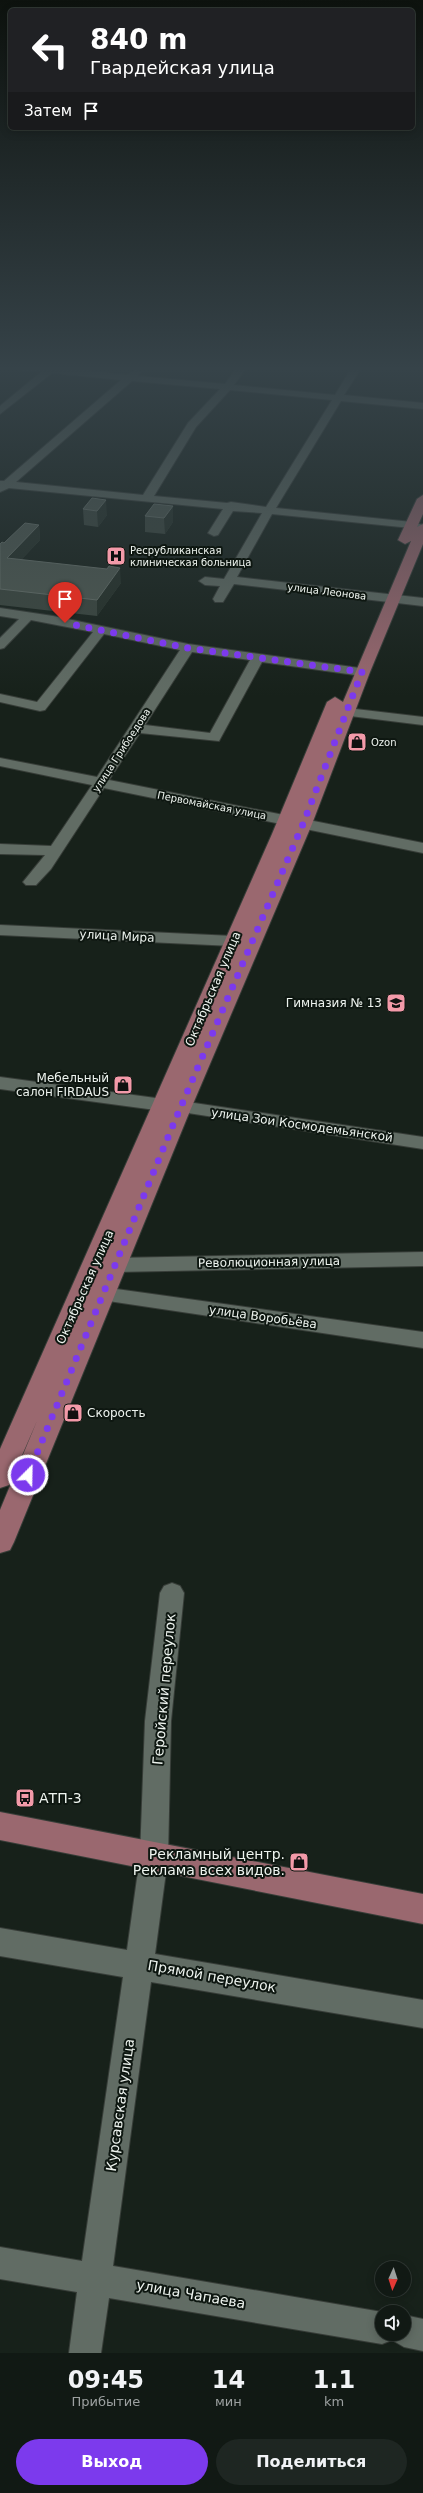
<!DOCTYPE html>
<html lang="ru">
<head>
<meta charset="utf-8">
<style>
	:root { --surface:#111914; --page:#1e2622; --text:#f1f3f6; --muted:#9ca0a0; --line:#303834; --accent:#7c3aed }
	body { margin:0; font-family:"DejaVu Sans",sans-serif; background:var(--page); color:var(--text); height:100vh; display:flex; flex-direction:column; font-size:15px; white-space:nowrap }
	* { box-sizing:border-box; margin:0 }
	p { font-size:13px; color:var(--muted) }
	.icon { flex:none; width:22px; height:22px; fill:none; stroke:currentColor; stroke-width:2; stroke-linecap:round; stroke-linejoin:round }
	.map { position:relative; height:2353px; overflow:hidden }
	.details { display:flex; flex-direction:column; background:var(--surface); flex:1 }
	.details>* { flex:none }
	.hud { position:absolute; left:8px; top:8px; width:407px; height:122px; border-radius:6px; box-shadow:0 2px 10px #0003,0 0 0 1px var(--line); background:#202124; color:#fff; overflow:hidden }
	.needle { width:26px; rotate:183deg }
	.tools { position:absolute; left:375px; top:2261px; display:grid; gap:8px }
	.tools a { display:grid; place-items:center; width:36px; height:36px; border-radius:50%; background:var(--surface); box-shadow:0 2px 10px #0003,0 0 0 1px var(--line); font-size:20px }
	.pin { position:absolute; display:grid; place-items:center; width:34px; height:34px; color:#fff; margin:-41px -17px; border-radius:50% 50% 50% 0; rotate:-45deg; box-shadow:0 0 4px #0007 }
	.pin .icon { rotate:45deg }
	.me { position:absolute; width:44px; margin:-22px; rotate:23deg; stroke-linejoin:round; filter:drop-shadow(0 0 3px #0008) }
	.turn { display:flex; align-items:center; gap:14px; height:84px; padding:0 16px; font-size:18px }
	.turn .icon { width:52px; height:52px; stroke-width:2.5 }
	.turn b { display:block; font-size:28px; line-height:34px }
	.then { display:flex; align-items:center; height:38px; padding:0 16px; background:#0003; gap:8px; font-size:15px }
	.eta { display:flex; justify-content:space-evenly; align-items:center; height:68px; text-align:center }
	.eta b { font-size:24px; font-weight:600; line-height:28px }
	.action { display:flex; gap:8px; margin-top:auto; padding:8px 16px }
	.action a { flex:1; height:46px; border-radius:24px; background:var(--accent); color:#fff; font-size:16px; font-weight:600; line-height:46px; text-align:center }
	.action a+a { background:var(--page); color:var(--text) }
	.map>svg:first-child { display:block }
</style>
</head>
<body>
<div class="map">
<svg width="423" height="2353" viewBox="0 0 423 2353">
	<rect width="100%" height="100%" fill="#17211a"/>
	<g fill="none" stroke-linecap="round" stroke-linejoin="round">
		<g stroke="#373d38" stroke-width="2">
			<path id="minor" d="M14 367H58L127 375 136 369 141 372 138 376 225 384 237 367H247L234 385 335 395 352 367H362L344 395 423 403V409L341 401 276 508 412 522 423 525V531L411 528 272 514 237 577 423 598V606L234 584 223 602H215L213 599 220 586 205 585 199 581 205 577 224 579 262 513 233 511 218 535 214 536 208 533 223 509 9 488 0 492V481H4L121 380 52 373 0 414V406L41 372 19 370ZM132 381 220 389 188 423 143 495 16 482ZM230 390 332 400 266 507 231 502 227 503 154 496 196 427Z
				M0 608 53 616 188 644 367 669 369 672 367 675 362 676 262 662 219 741 140 733 109 780 423 843V853L104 788 51 869 36 885H26L23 882 45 855 0 854V844L51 846 92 785 0 766V758L97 777 180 650 104 634 45 710 40 711 0 702V694L37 702 93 632 31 620 4 648 0 649V638L19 619 0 616ZM192 652 250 660 210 733 145 725Z
				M347 708 423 717V725L342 715 340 712Z
				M0 925 233 936 241 941 233 946 0 935Z
				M0 1077 163 1099 169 1101 172 1105 169 1109 163 1111 0 1089Z
				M181 1101 423 1137V1149L175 1111 172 1107 175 1103Z
				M423 1252V1266L115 1272 108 1270 105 1265 108 1260 115 1258Z
				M102 1287 423 1332V1348L95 1299 92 1294 95 1289Z
				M172 1583 180 1586 184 1593 171 1721 168 1857 155 1954 423 2000V2028L151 1982 113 2266 382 2312V2334H404V2315L423 2319V2351L404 2347 392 2340 382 2344 109 2298 101 2353H69L77 2292 0 2279V2247L82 2261 123 1977 0 1956V1928L127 1950 140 1857 145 1721 160 1593 164 1586Z"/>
		</g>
		<g stroke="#373d38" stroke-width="2">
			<path id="major" d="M423 495V514L417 527 423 524V544L370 672 312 824 187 1118 14 1542 10 1550 0 1553V1510L37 1421 9 1485 0 1488V1449L272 834 327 702 335 697 343 702 411 541 405 544 398 540 417 499Z
				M0 1812 423 1894V1924L0 1840Z"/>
		</g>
		<use href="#minor" fill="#616c64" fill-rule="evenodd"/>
		<use href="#major" fill="#9a686f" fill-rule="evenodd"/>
	</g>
	<path fill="#3c473f" d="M92 498 107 515 98 527 84 525 83 509Z
		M154 504 173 522 165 534 145 532V516Z
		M39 525 40 540 21 560 121 583 97 616 0 605V544L4 543Z"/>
	<path fill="#253028" d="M106 500 107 515 98 527 97 511Z
		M173 506V522L165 534 164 518Z
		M39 525 40 540 8 574 7 558Z
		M120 568 121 583 97 616V600Z"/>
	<path fill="#4f5a52" stroke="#68726b" d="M92 498 106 500 97 511 83 509Z
		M154 504 173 506 164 518 145 516Z
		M25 523 39 525 7 558 107 569 109 566 120 568 97 600 0 589V544L2 542 4 543Z"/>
	<linearGradient id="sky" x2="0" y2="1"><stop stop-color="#0d120e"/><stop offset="0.53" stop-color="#364349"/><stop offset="1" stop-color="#364349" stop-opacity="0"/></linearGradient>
	<rect width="423" height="696" fill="url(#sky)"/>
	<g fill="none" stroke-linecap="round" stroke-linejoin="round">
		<path stroke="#7c3aed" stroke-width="7" stroke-dasharray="0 12.6" d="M28 1475 176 1118 303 824 362 672 188 648 65 623"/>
	</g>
	<defs>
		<g id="hospital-square" transform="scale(1)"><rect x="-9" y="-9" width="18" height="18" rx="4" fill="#f39aa9" stroke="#0e1711"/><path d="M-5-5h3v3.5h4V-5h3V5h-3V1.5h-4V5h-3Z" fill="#111"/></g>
		<g id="shop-square" transform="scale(1)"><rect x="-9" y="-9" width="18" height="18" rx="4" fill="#f39aa9" stroke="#0e1711"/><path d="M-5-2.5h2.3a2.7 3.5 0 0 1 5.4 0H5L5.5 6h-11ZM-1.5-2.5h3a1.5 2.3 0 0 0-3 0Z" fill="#111"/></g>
		<g id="school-square" transform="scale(1)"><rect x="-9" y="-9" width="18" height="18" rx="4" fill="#f39aa9" stroke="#0e1711"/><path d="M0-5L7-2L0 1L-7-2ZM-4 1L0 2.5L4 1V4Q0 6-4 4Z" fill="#111"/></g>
		<g id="bus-square" transform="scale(1)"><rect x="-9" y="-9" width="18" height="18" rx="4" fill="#f39aa9" stroke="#0e1711"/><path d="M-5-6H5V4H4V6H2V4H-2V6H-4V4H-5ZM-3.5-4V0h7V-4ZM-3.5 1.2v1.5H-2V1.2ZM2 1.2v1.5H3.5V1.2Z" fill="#111"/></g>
	</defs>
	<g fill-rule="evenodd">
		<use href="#hospital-square" x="116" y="556"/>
		<use href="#shop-square" x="357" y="742"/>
		<use href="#school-square" x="396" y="1003"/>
		<use href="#shop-square" x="123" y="1085"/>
		<use href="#shop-square" x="73" y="1413"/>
		<use href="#bus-square" x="25" y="1798"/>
		<use href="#shop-square" x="299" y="1862"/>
	</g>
	<g text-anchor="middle" stroke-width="4" stroke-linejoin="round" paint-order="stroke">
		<g font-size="10" fill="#eef4ef" stroke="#0e1711" text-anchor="start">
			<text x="130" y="554">Ресрубликанская<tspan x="130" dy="12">клиническая больница</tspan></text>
			<text x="371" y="746">Ozon</text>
		</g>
		<g font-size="10" fill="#eef4ef" stroke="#0e1711">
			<text transform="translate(327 591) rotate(7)" y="4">улица Леонова</text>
			<text transform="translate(121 750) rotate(-57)" y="4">улица Грибоедова</text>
			<text transform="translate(212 805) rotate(11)" y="4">Первомайская улица</text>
		</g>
		<g font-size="12" fill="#eef4ef" stroke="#0e1711">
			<text transform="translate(117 936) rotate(3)" y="4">улица Мира</text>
			<text transform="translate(213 989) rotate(-67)" y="4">Октябрьская улица</text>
			<text transform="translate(302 1125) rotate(8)" y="4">улица Зои Космодемьянской</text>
			<text transform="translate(269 1262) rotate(-1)" y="4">Революционная улица</text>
			<text transform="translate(85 1287) rotate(-66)" y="4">Октябрьская улица</text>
			<text transform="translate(263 1317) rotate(8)" y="4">улица Воробьёва</text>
		</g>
		<g font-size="12" fill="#eef4ef" stroke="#0e1711" text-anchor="end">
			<text x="382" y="1007">Гимназия № 13</text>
			<text x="109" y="1082">Мебельный<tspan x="109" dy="14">салон FIRDAUS</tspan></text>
			<text x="87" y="1417" text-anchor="start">Скорость</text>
		</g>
		<g font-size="14" fill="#eef4ef" stroke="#0e1711">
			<text transform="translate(164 1689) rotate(-85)" y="5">Геройский переулок</text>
			<text transform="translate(212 1976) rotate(10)" y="5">Прямой переулок</text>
			<text transform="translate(120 2105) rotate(-82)" y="5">Курсавская улица</text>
			<text transform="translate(191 2294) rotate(10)" y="5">улица Чапаева</text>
		</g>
		<g font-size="14" fill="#eef4ef" stroke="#0e1711" text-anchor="start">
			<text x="39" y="1803">АТП-3</text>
			<text x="285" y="1859" text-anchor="end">Рекламный центр.<tspan x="285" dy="16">Реклама всех видов.</tspan></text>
		</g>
	</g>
</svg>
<div class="tools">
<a><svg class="needle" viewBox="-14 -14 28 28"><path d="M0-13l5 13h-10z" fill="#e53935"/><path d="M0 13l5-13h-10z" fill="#9ca0a0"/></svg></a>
<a><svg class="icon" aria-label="sound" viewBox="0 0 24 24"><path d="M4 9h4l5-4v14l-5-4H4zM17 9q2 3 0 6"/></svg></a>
</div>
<div class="pin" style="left:65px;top:623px;background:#d93025"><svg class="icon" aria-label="arrive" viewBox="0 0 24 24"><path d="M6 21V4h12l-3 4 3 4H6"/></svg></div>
<svg class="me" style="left:28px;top:1475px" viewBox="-20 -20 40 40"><circle r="17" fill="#7c3aed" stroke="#fff" stroke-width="3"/><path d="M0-11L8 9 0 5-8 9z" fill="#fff"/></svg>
<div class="hud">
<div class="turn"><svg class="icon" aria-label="left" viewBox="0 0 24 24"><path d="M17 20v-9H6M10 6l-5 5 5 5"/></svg><div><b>840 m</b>Гвардейская улица</div></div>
<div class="then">Затем<svg class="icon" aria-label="arrive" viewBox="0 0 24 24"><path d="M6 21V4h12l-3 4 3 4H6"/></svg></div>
</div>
</div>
<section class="details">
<div class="eta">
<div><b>09:45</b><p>Прибытие</p></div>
<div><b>14</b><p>мин</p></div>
<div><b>1.1</b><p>km</p></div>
</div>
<div class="action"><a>Выход</a><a>Поделиться</a></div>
</section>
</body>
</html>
